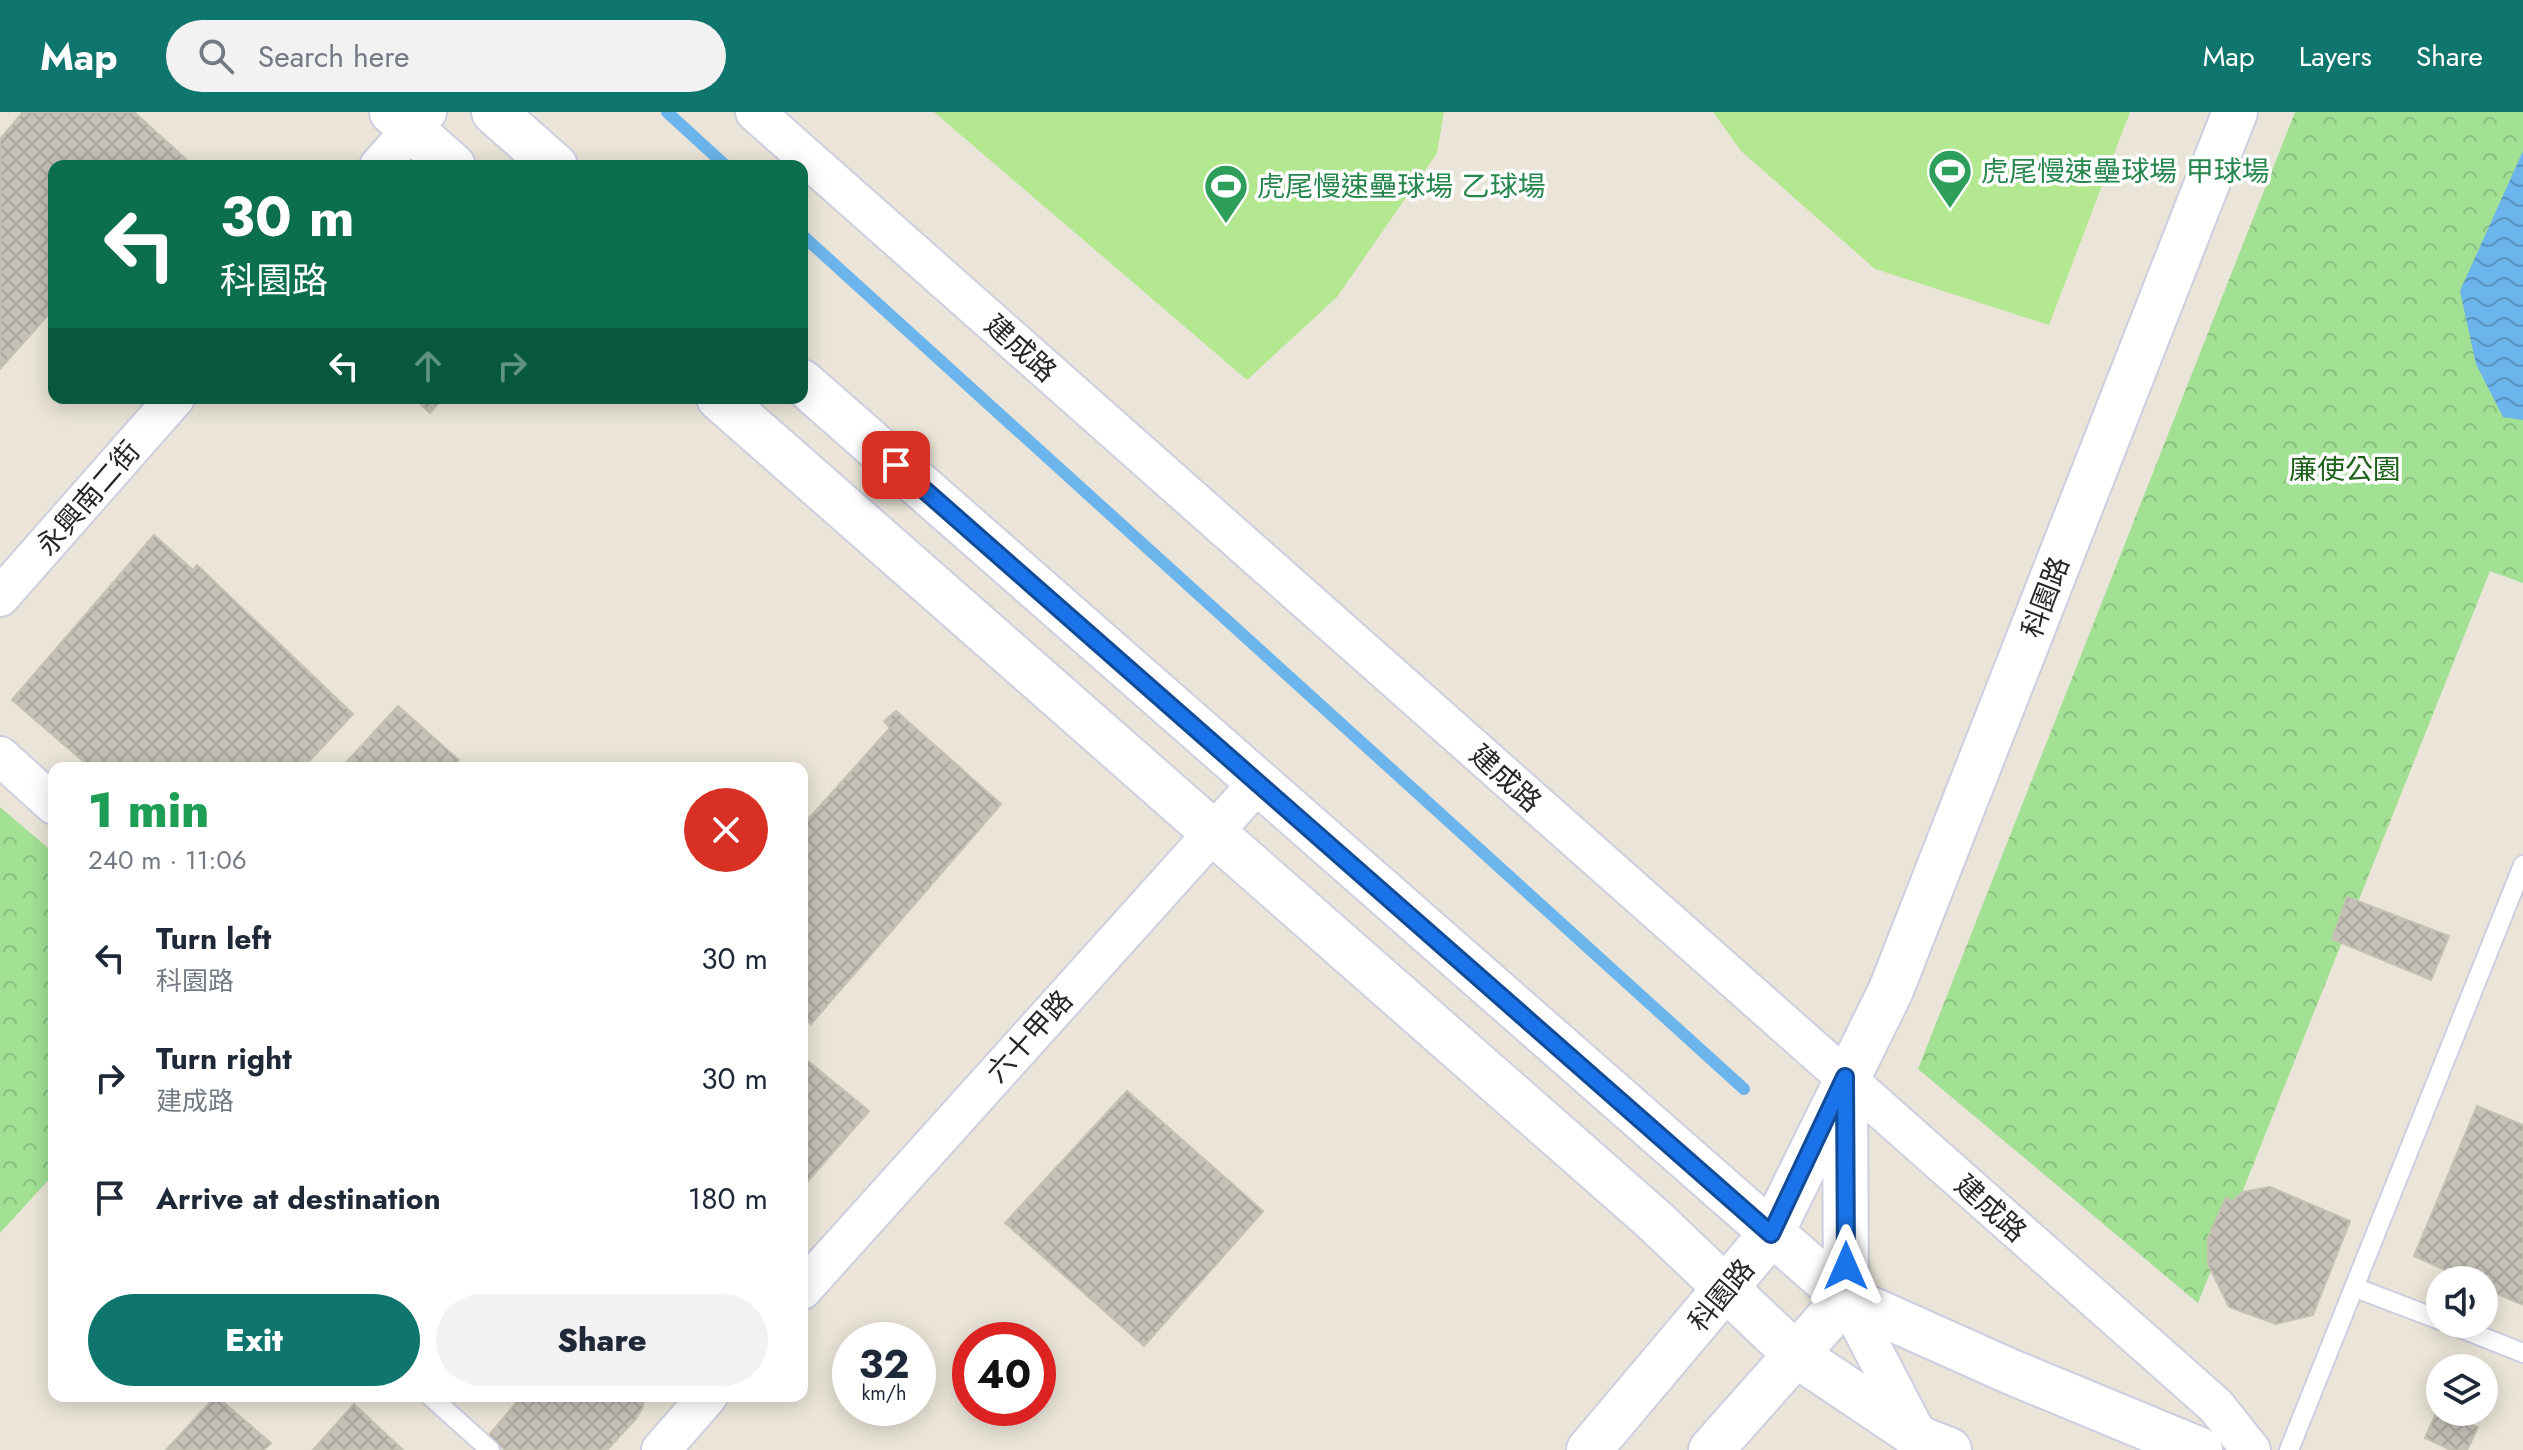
<!DOCTYPE html>
<html lang="en">
<head>
<meta charset="utf-8">
<style>
	:root { --surface:#fff; --page:#f2f2f3; --text:#1f2937; --muted:#747a83; --accent:#0f766e }
	body { margin:0; font-family:Jost,"Noto Sans TC",sans-serif; background:var(--page); color:var(--text); height:100vh; display:flex; flex-direction:column; font-size:30px; white-space:nowrap }
	* { box-sizing:border-box; margin:0 }
	p { font-size:26px; color:var(--muted) }
	.icon { flex:none; width:44px; height:44px; fill:none; stroke:currentColor; stroke-width:2; stroke-linecap:round; stroke-linejoin:round }
	.map { position:relative; flex:1; overflow:hidden }
	.sheet { position:absolute; left:48px; top:650px; width:760px; height:640px; display:flex; flex-direction:column; background:var(--surface); border-radius:16px; box-shadow:0 4px 20px #0003 }
	.sheet>* { flex:none }
	.hud { position:absolute; left:48px; top:48px; width:760px; height:244px; border-radius:16px; box-shadow:0 4px 20px #0003; background:#0b6e4f; color:#fff; overflow:hidden }
	.tools { position:absolute; left:2426px; top:1154px; display:grid; gap:16px }
	.tools a { display:grid; place-items:center; width:72px; height:72px; border-radius:50%; background:var(--surface); box-shadow:0 4px 20px #0003; font-size:40px }
	.speed { position:absolute; left:832px; top:1210px; display:flex; gap:16px; font-size:40px; font-weight:700; text-align:center }
	.speed>* { display:grid; place-content:center; width:104px; height:104px; border-radius:50%; background:var(--surface); box-shadow:0 4px 20px #0003; line-height:1 }
	.speed small { font-size:20px; font-weight:400 }
	.speed .limit { border:12px solid #d22; background:#fff; color:#111 }
	.pin { position:absolute; display:grid; place-items:center; width:68px; height:68px; color:#fff; margin:-34px; border-radius:16px; box-shadow:0 4px 12px #0006 }
	.me { position:absolute; width:88px; margin:-44px; rotate:0deg; stroke-linejoin:round; filter:drop-shadow(0 0 6px #0008) }
	.turn { display:flex; align-items:center; gap:28px; height:168px; padding:0 40px; font-size:36px }
	.turn .icon { width:104px; height:104px; stroke-width:2.5 }
	.turn b { display:block; font-size:56px; line-height:68px }
	.lanes { display:flex; align-items:center; height:76px; padding:0 40px; background:#0003; justify-content:center; gap:40px; direction:ltr }
	.lanes .off { opacity:.35 }
	.round { display:grid; place-items:center; flex:none; width:84px; height:84px; border-radius:42px; background:var(--page) }
	.head { display:flex; align-items:center; justify-content:space-between; height:136px; padding:0 40px }
	h1 { font-size:48px; font-weight:800; line-height:60px; color:#1e9e55 }
	.action { display:flex; gap:16px; margin-top:auto; padding:16px 40px }
	.action a { flex:1; height:92px; border-radius:48px; background:var(--accent); color:#fff; font-size:32px; font-weight:800; line-height:92px; text-align:center }
	.action a+a { background:var(--page); color:var(--text) }
	ul { padding:0; list-style:none }
	li { display:flex; align-items:center; gap:24px; height:120px; padding:0 40px }
	li div { flex:1 }
	li b { display:block; font-size:30px }
	li em { font-style:normal }
	header { display:flex; align-items:center; gap:48px; box-sizing:border-box; height:112px; padding:0 40px; background:var(--accent); color:#fff }
	header strong { font-size:38px }
	nav { display:flex; gap:44px; margin-inline-start:auto; font-size:28px }
	.search { width:560px; height:72px; background:var(--page); display:flex; align-items:center; gap:20px; box-sizing:border-box; padding:0 28px; border-radius:44px; color:var(--muted); font-size:30px }
	.map>svg:first-child { display:block }
</style>
</head>
<body>
<header>
<strong>Map</strong>
<div class="search"><svg class="icon" aria-label="search" viewBox="0 0 24 24"><circle cx="10" cy="10" r="6"/><path d="M15 15l6 6"/></svg>Search here</div>
<nav><a>Map</a><a>Layers</a><a>Share</a></nav>
</header>
<div class="map">
<svg width="2523" height="1338" viewBox="0 0 2523 1338">
	<defs>
		<pattern id="park-crowns" width="20" height="18" patternUnits="userSpaceOnUse" patternTransform="scale(2)"><rect width="20" height="18" fill="#a2e094"/><path d="M2 6a3 3 0 1 1 6 0M12 15a3 3 0 1 1 6 0" fill="none" stroke="#8cc080"/></pattern>
		<pattern id="water-waves" width="16" height="10" patternUnits="userSpaceOnUse" patternTransform="scale(2)"><rect width="16" height="10" fill="#6bb4ec"/><path d="M0 5q4-4 8 0t8 0" fill="none" stroke="#5892bf"/></pattern>
		<pattern id="building-cross-hatch" width="8" height="8" patternUnits="userSpaceOnUse" patternTransform="scale(2)"><rect width="8" height="8" fill="#c5c1b8"/><path d="M0 0l8 8M0 8l8-8" fill="none" stroke="#a9a69e"/></pattern>
	</defs>
	<rect width="100%" height="100%" fill="#eae5d8"/>
	<path fill="url(#park-crowns)" d="M2295 0H2523V471L2490 459 2198 1191 1918 957Z
		M0 695 54 741V1062L0 1121Z"/>
	<path fill="#b4e890" d="M934 0H1444L1437 41 1337 185 1247 268Z
		M1713 0H2130L2049 213 1875 157 1741 39Z"/>
	<path fill="url(#water-waves)" d="M2523 39V308L2503 305 2476 252 2460 179Z"/>
	<g fill="none" stroke-linecap="round" stroke-linejoin="round">
		<path stroke="#6bb4ec" stroke-width="12" d="M667 0 726 54
			M802 123 1744 977"/>
	</g>
	<path fill="url(#building-cross-hatch)" stroke="#c4c1b2" stroke-width="2" d="M23 0H134L186 47 180 54H54V196L0 257V27Z
		M414 286H442L430 301Z
		M154 423 193 458 197 453 353 602 303 656H91L12 588Z
		M398 594 459 648 452 656H341Z
		M896 599 1001 692 811 912 802 904V714L890 616 884 609Z
		M2347 785 2449 824 2431 868 2332 827Z
		M802 944 869 999 802 1076Z
		M1127 979 1263 1099 1144 1234 1005 1111Z
		M2477 994 2523 1013V1193L2484 1176V1168H2467L2414 1144Z
		M2270 1075 2350 1109 2313 1203 2276 1212 2229 1195 2208 1152V1126L2226 1086 2233 1089 2243 1080Z
		M216 1284 271 1331 264 1338H166Z
		M522 1284H643V1295L635 1308 607 1338H505L489 1323Z
		M354 1292 403 1338H313Z
		M2437 1299 2478 1315 2467 1338H2451L2425 1326Z"/>
	<g fill="none" stroke-linecap="round" stroke-linejoin="round">
		<g stroke="#cdcee0" stroke-width="22">
			<path id="service" d="M2356 1176 2440 1208
				M2450 1212 2523 1241
				M430 1284 490 1338
				M2289 1338 2523 753"/>
		</g>
		<g stroke="#cdcee0" stroke-width="42">
			<path id="minor" d="M755 0 2216 1294 2251 1338
				M379 54 427 0
				M0 485 175 286
				M0 644 54 693
				M802 1178 1258 671
				M1846 1186 1921 1330
				M661 1338 708 1284"/>
		</g>
		<g stroke="#cdcee0" stroke-width="48">
			<path id="tertiary" d="M392 0 453 54
				M494 0 555 54
				M802 270 1846 1186 2009 1259 2200 1338
				M719 286 1653 1107 1795 1242 1923 1328 1949 1338
				M1589 1338 1771 1122 1891 878 2235 0
				M1711 1338 1846 1186 1845 976"/>
		</g>
		<use href="#service" stroke="#fff" stroke-width="18"/>
		<use href="#minor" stroke="#fff" stroke-width="38"/>
		<use href="#tertiary" stroke="#fff" stroke-width="44"/>
	</g>
	<g fill="none" stroke-linecap="round" stroke-linejoin="round">
		<g stroke="#114b97" stroke-width="20">
			<path id="route" d="M896 353 1771 1122 1845 965 1846 1154"/>
		</g>
		<use href="#route" stroke="#1a73e8" stroke-width="14"/>
	</g>
	<defs>
		<g id="stadium-pin" transform="scale(2.3)"><path d="M0 17L-7.5 6A9.5 9.5 0 1 1 7.5 6Z" fill="#2e9e5b" stroke="#fff"/><path d="M0-5a6.5 5 0 1 0 0 10a6.5 5 0 1 0 0-10ZM-3.5-1.8h7v3.6h-7Z" fill="#fff"/></g>
	</defs>
	<g fill-rule="evenodd">
		<use href="#stadium-pin" x="1950" y="59"/>
		<use href="#stadium-pin" x="1226" y="74"/>
	</g>
	<g text-anchor="middle" stroke-width="7" stroke-linejoin="round" paint-order="stroke">
		<g font-size="28" fill="#27864d" stroke="#fff" text-anchor="start">
			<text x="1981" y="69">虎尾慢速壘球場 甲球場</text>
			<text x="1257" y="84">虎尾慢速壘球場 乙球場</text>
		</g>
		<g font-size="28" fill="#272727" stroke="#fff">
			<text transform="translate(1021 236) rotate(42)" y="10">建成路</text>
			<text transform="translate(88 386) rotate(-49)" y="10">永興南二街</text>
			<text transform="translate(2045 485) rotate(-69)" y="10">科園路</text>
			<text transform="translate(1506 666) rotate(42)" y="10">建成路</text>
			<text transform="translate(1029 924) rotate(-48)" y="10">六十甲路</text>
			<text transform="translate(1991 1096) rotate(42)" y="10">建成路</text>
			<text transform="translate(1721 1183) rotate(-50)" y="10">科園路</text>
		</g>
		<g font-size="28" fill="#1d611a" stroke="#fff">
			<text x="2345" y="367">廉使公園</text>
		</g>
	</g>
</svg>
<div class="tools">
<a><svg class="icon" aria-label="sound" viewBox="0 0 24 24"><path d="M4 9h4l5-4v14l-5-4H4zM17 9q2 3 0 6"/></svg></a>
<a><svg class="icon" aria-label="layers" viewBox="0 0 24 24"><path d="M12 4l9 5-9 5-9-5zM3 14l9 5 9-5"/></svg></a>
</div>
<div class="speed"><div>32<small>km/h</small></div><div class="limit">40</div></div>
<div class="pin" style="left:896px;top:353px;background:#d93025"><svg class="icon" aria-label="arrive" viewBox="0 0 24 24"><path d="M6 21V4h12l-3 4 3 4H6"/></svg></div>
<svg class="me" style="left:1846px;top:1154px" viewBox="-20 -20 40 40"><path d="M0-17L14 15 0 8-14 15z" fill="#1a73e8" stroke="#fff" stroke-width="4"/></svg>
<div class="hud">
<div class="turn"><svg class="icon" aria-label="left" viewBox="0 0 24 24"><path d="M17 20v-9H6M10 6l-5 5 5 5"/></svg><div><b>30 m</b>科園路</div></div>
<div class="lanes"><svg class="icon" aria-label="left" viewBox="0 0 24 24"><path d="M17 20v-9H6M10 6l-5 5 5 5"/></svg><svg class="icon off" aria-label="ahead" viewBox="0 0 24 24"><path d="M12 20V5M6 11l6-6 6 6"/></svg><svg class="icon off" aria-label="right" viewBox="0 0 24 24"><path d="M7 20v-9h11M14 6l5 5-5 5"/></svg></div>
</div>
<section class="sheet">
<div class="head"><div><h1>1 min</h1><p>240 m · 11:06</p></div><a class="round" style="background:#d93025;color:#fff"><svg class="icon" aria-label="close" viewBox="0 0 24 24"><path d="M6 6l12 12M18 6L6 18"/></svg></a></div>
<ul>
<li><svg class="icon" aria-label="left" viewBox="0 0 24 24"><path d="M17 20v-9H6M10 6l-5 5 5 5"/></svg><div><b>Turn left</b><p>科園路</p></div><em>30 m</em></li>
<li><svg class="icon" aria-label="right" viewBox="0 0 24 24"><path d="M7 20v-9h11M14 6l5 5-5 5"/></svg><div><b>Turn right</b><p>建成路</p></div><em>30 m</em></li>
<li><svg class="icon" aria-label="arrive" viewBox="0 0 24 24"><path d="M6 21V4h12l-3 4 3 4H6"/></svg><div><b>Arrive at destination</b></div><em>180 m</em></li>
</ul>
<div class="action"><a>Exit</a><a>Share</a></div>
</section>
</div>
</body>
</html>
